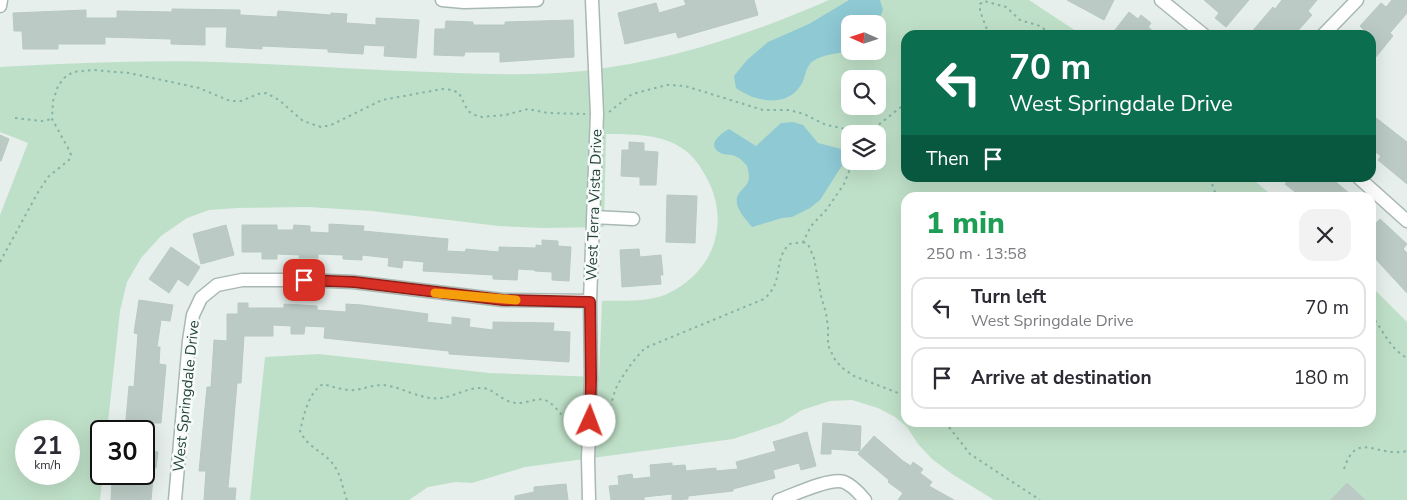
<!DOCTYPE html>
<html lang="en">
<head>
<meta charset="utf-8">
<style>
	:root { --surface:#fff; --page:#f2f2f3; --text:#2b2b33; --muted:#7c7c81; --line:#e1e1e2 }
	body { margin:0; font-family:"Nunito Sans",sans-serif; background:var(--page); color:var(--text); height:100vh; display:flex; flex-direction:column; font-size:19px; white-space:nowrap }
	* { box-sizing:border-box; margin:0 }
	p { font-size:16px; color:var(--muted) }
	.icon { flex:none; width:28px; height:28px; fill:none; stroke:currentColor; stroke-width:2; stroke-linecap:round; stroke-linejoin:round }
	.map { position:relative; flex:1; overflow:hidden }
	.side { position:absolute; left:901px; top:192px; width:475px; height:235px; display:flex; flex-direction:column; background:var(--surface); border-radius:15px; box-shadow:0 5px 20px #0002 }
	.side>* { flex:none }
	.guide { position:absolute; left:901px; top:30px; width:475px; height:152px; border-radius:15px; box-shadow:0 5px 20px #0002; background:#0b6e4f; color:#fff; overflow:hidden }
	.needle { width:32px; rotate:273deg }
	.tools { position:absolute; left:841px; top:15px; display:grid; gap:10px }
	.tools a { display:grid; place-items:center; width:45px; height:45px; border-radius:10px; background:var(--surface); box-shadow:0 5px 20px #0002; font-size:25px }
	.speed { position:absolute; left:15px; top:420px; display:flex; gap:10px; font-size:25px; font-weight:700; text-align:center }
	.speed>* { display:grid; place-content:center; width:65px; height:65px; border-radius:50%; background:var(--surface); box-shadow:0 5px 20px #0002; line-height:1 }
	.speed small { font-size:12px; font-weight:400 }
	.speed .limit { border:2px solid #111; border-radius:8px; background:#fff; color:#111 }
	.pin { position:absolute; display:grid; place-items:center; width:42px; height:42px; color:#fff; margin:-21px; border-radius:10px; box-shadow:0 2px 8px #0006 }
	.me { position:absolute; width:55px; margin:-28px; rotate:2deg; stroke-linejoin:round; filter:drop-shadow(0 0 4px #0008) }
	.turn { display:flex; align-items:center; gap:18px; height:105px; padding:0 25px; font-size:22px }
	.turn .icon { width:65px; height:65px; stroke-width:2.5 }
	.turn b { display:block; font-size:35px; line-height:42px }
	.then { display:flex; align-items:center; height:48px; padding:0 25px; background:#0003; gap:10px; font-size:19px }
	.round { display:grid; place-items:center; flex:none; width:52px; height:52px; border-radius:15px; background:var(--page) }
	.head { display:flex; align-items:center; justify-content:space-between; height:85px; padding:0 25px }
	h1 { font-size:30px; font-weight:800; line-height:38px; color:#1e9e55 }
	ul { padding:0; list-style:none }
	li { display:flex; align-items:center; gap:15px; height:62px; margin:0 10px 8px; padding:0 15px; border:2px solid var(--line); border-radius:15px }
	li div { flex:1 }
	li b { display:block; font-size:19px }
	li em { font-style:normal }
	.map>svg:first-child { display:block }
</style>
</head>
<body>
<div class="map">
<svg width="1407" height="500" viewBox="0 0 1407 500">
	<rect width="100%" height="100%" fill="#e6efeb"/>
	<path fill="#bfe0c8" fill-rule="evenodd" d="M829 0H1029L1082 35H906V178H1251L1274 197 906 198V422H1371V286L1407 322V500H994L952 474 932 459 918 444 907 427 895 417 878 408 852 400 830 401 802 410 781 423 733 439 525 467 472 483 456 482 428 487 409 500H250L265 357 319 354 489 373 599 377 602 301C623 300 649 303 669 293 716 270 731 219 705 175 699 164 691 153 680 147 661 134 629 134 606 134L604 227 543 228 499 226 372 211 308 207 237 208 209 210 187 218 161 236 141 258 127 282 120 311 107 431H101V474H103L100 500H0V215L28 143 0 132V67C80 63 160 59 241 63 304 65 367 70 431 72 481 74 532 76 583 71 670 61 749 35 829 0ZM850 24H878V51H850ZM850 79H878V106H850ZM850 134H878V161H850ZM26 431H69V474H26Z"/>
	<path fill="#8ec9d4" d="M849 0H880L883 10 877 24H850V50C838 54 823 54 813 61 805 67 806 77 801 85 787 108 755 102 736 88L734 76 747 60 768 42 809 24Z
		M793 122 803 125 818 143 841 149 846 156 843 164 820 200 810 208 792 217 782 218 752 227C745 218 730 204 740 192 744 187 748 185 749 178 749 174 748 170 747 166 744 162 740 158 735 156 731 154 727 155 723 154 705 147 718 135 729 129L756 146 781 123Z"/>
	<path fill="#bbcac4" stroke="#b8c9c2" d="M684 0H754L758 15 678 38 676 32 625 44 618 13 656 3 659 13 686 5Z
		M1067 0H1114L1104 20Z
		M1204 0H1249L1226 27 1215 18 1219 13Z
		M1282 0H1317L1308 11 1312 15 1294 35H1249L1273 7 1275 9Z
		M1392 0H1407V13L1390 33 1393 36 1371 63V35H1360L1364 30 1360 26 1381 3 1386 7Z
		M172 9 240 10V15L277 17 278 11 331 15V13L347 14 346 23 376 25V18L419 20 416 58 384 56 385 46 364 45 363 54 328 52V49L262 46V49L226 47 227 27H205V45L171 44V39L105 37V44H58V49H23L22 31H14L13 13 86 10V18H117V11L172 12Z
		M1129 12 1138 19 1141 15 1151 23 1148 27 1158 35H1111Z
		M573 20 574 57 500 62V52H465L464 56 434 55 435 29H445L446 21 473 22V25H505V22Z
		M1371 114 1407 142V184L1378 160 1381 156 1371 149Z
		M0 135 9 139 1 161H0Z
		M629 142 644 143V151L658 152 656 185H640V177L621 176 622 150H629Z
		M1290 178H1331L1355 198H1303L1285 184Z
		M667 195 697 196 695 243 666 242Z
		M1371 219 1376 223 1380 219 1407 244 1403 249 1407 253V293L1371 254Z
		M329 224 364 226 363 231 448 239 447 251 465 252 466 249 499 252V247L536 248V245L542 246V240L558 241V246L571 247 569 281 552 280V272L535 271V270L518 269 517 280 493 279V275L423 271 424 262 403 260 402 268 388 266 389 258 362 255V260L343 259V255L318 254V258H299L300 255 277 254V259H262V252H242V225H277V230H293L294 225 310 226V232L329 233Z
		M226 225 234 255 201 264 193 234Z
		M171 247 200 267 188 286 178 279 169 293 149 279Z
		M639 249 640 257 661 255 663 275H660L661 284 622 287 620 250Z
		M139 300 173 305 170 321 161 320 157 347H160L159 364 166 365 161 423H152L151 431H125L129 386 134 387 138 334 134 333Z
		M238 303H248V308H284V304L317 306V310L346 312V304L362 305 428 314 427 322 452 325V317L470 319 469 327 493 330V322L554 323 553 331 570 332 569 362 449 354V351L324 338 325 327 305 326 304 334H291V326L273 325V336H244L241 383H237L228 488H236L235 500H204L206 471H199L207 387H211L214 340 227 341V314H238Z
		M823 423 861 426 860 451 831 449V454H821Z
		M807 432 816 466 801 470 799 463 773 470 775 478 733 489V491L688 496V499L672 500V494L644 497V500H611L609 486 619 485 618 476 632 474 633 479 651 477 650 465 672 463V466L685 465 686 471 716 468V471L738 469 736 462 776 451 773 442Z
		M874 436 903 461 911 466 913 462 923 469 920 473 932 482 929 486 954 500H898L903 493 888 482 889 480 858 454Z
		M144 450 158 452 156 468 154 467 151 500H111L112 481 139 483V475H144Z
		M1347 483 1365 500H1331Z
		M566 484 568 500H515V496L534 492V487Z"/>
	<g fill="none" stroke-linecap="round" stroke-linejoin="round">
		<g stroke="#a8b8b2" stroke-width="15">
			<path id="street" d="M442 0 464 2 537 0
				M1161 0 1204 35
				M0 6 1 0
				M1323 35 1357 0
				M1359 178 1407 221
				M593 217 633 219
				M175 500 189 341 193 315 201 298 217 285 242 280H304L353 282 503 300 590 301
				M589 500 588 458 591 377 590 301 597 114 592 0
				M779 500C793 495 831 477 844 482 852 485 860 494 865 500"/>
		</g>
		<path stroke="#86b3a5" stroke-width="2" stroke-dasharray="2.5 4" stroke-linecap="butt" d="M989 35 980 11V4L984 1 1006 7 1020 20 1040 26 1052 35
			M609 112 632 94 667 85 685 86 763 110H789L804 114 826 125 861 132 860 134
			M15 118 42 121 52 119
			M861 132 877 126 906 103
			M1210 178 1217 198
			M803 242 808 244 814 258 821 296 826 313 828 327V345L834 358 841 367 854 376 906 396
			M0 262 37 194 48 177 69 160 71 155 68 148 52 119 53 101 58 86 64 78 73 72 93 70 129 73 199 88 230 101H241L258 94 266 93 279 100 303 121 321 127 331 125 382 100 442 89 452 90 459 93 468 111 475 115 482 117 505 115 528 109 548 113 585 114
			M1371 315C1384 331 1389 348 1407 358
			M602 417C612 411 612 396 617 386 625 372 634 359 645 348L764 299C785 281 772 263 789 244L803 242 811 226 827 209 844 184 853 161
			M945 422 970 454 1040 500
			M1344 469C1357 429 1376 458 1407 451
			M347 500C343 490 341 475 335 467 325 451 309 450 300 431 304 415 308 393 323 384 334 387 345 391 356 390 365 388 374 385 383 385 403 387 422 401 442 398 455 396 469 387 483 388 495 389 501 402 517 403 526 404 539 396 547 401 559 407 560 420 577 422"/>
		<use href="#street" stroke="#fff" stroke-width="12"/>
	</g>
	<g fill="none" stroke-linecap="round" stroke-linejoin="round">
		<g stroke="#8d1f18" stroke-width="12">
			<path id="route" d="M304 280 354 282 503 300 590 302 591 378 590 421"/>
		</g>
		<use href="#route" stroke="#d93025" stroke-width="9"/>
		<path stroke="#f59e0b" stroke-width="9" d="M435 293 516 300"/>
	</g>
	<g text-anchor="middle" stroke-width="5" stroke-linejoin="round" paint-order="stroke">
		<g font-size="15" fill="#24423a" stroke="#f7fbf9">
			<text transform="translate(594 205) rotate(-88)" y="5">West Terra Vista Drive</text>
			<text transform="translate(186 396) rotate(-84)" y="5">West Springdale Drive</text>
		</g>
	</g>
</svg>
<div class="tools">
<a><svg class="needle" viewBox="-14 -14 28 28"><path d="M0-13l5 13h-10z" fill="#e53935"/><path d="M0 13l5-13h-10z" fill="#7c7c81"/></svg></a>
<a><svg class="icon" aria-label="search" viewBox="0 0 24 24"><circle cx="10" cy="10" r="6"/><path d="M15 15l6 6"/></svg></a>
<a><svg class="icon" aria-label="layers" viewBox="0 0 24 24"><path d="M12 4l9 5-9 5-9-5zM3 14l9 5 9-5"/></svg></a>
</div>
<div class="speed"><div>21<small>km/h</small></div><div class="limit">30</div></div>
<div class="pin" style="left:304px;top:280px;background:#d93025"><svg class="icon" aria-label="arrive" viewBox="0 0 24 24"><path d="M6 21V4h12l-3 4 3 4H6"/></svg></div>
<svg class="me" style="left:590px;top:421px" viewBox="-20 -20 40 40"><circle r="19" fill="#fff"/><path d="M0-13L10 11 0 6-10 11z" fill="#d93025"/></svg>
<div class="guide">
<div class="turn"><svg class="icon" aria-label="left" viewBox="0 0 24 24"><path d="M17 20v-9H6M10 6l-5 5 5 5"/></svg><div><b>70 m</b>West Springdale Drive</div></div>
<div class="then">Then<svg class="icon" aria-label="arrive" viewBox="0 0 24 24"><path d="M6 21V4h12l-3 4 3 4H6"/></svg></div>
</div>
<section class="side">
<div class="head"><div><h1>1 min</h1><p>250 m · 13:58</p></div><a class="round"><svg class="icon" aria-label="close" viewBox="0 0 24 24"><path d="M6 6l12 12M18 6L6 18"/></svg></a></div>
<ul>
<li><svg class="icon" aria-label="left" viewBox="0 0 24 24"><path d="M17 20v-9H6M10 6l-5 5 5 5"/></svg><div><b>Turn left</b><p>West Springdale Drive</p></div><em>70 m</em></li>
<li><svg class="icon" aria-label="arrive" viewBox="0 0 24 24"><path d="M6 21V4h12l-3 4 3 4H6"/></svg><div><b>Arrive at destination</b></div><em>180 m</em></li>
</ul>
</section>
</div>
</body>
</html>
